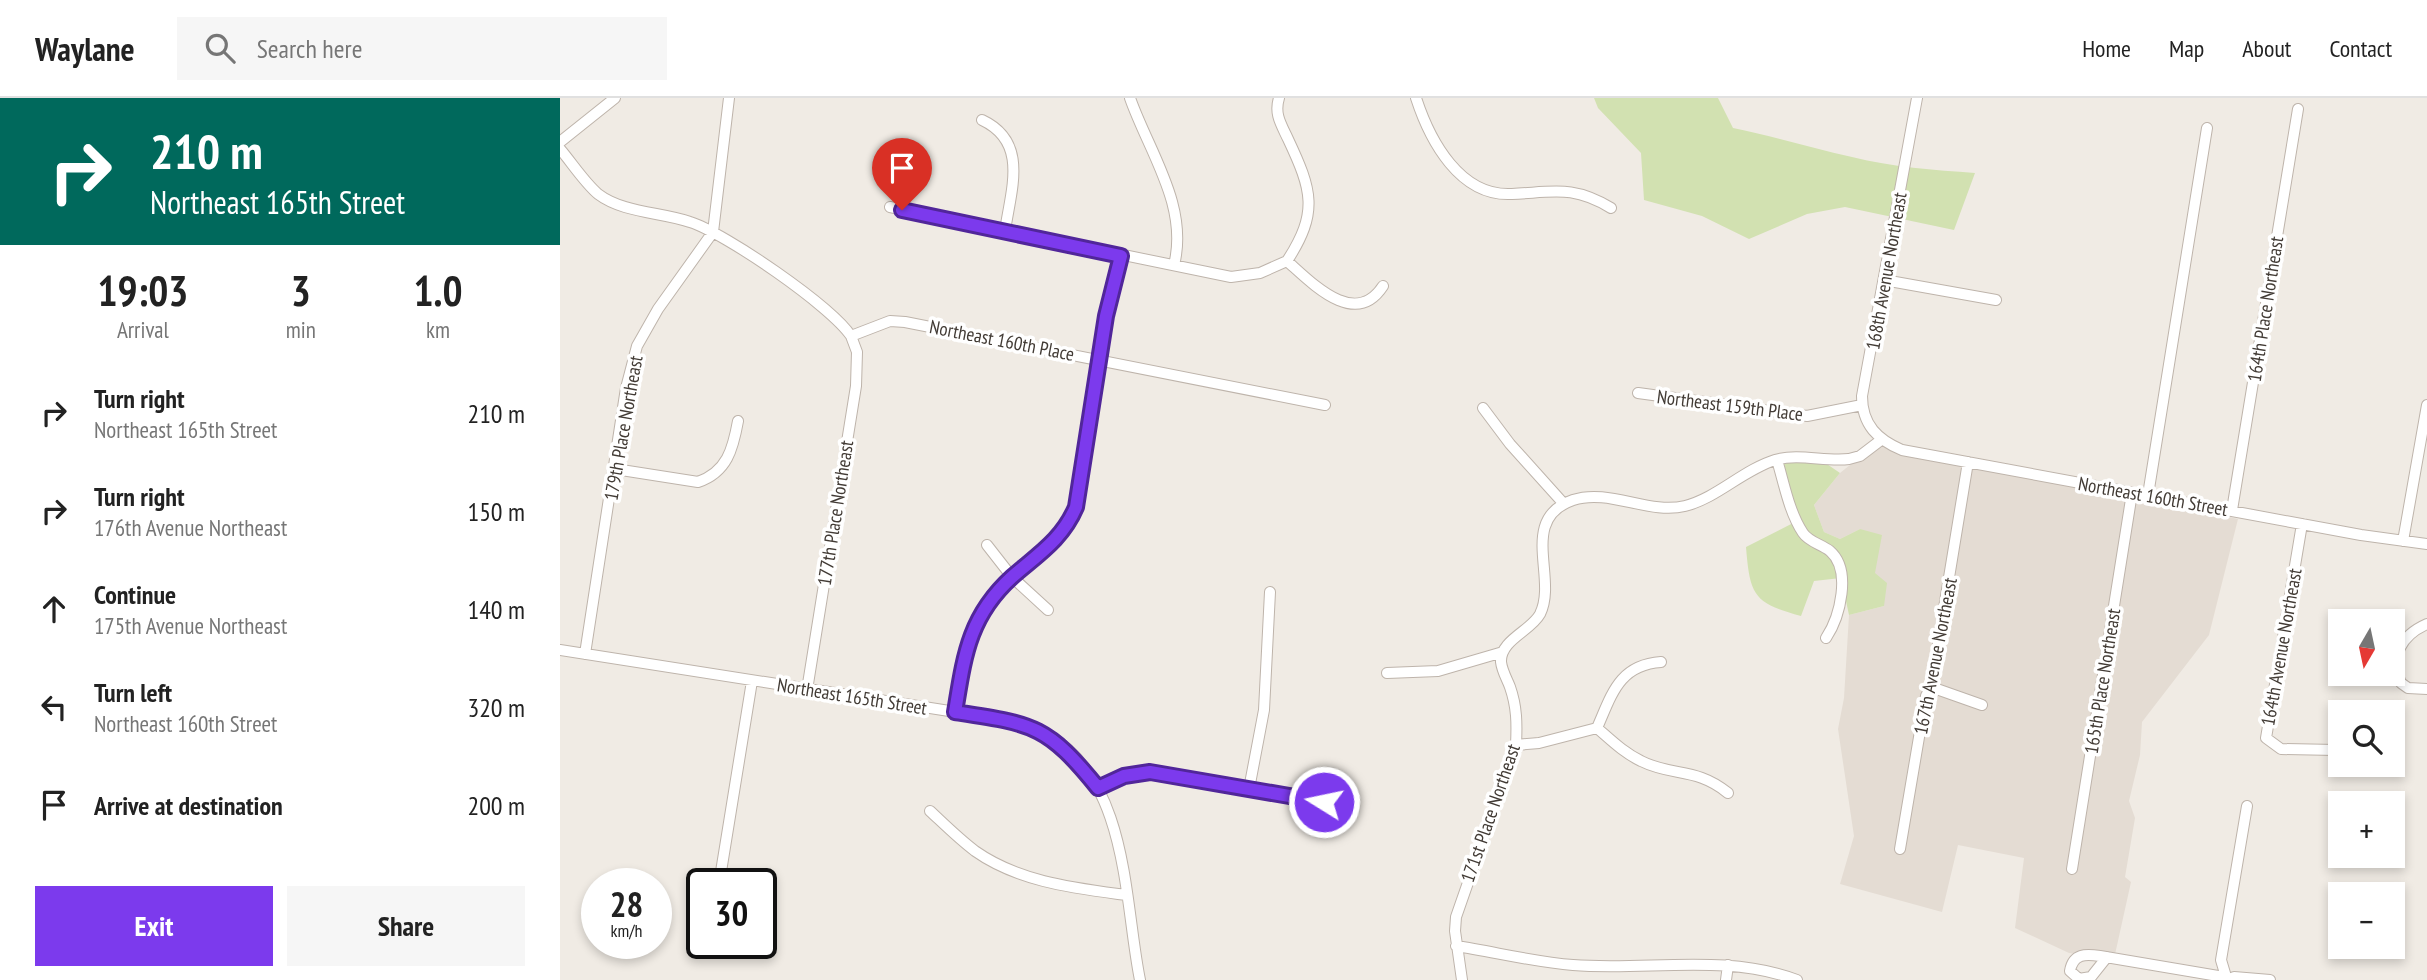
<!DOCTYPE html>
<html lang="en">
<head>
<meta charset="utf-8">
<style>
	:root { --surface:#fff; --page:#f6f6f6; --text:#222; --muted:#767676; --line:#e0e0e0; --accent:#7c3aed }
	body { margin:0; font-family:"PT Sans Narrow",sans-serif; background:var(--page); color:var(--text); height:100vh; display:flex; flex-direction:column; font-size:26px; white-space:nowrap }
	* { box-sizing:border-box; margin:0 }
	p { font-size:23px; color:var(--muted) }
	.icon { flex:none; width:38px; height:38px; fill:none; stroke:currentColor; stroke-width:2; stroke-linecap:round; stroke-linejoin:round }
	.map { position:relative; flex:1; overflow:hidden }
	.drawer { display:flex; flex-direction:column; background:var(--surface); width:560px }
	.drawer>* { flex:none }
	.hud { background:#00695c; color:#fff; overflow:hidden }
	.needle { width:46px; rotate:189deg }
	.controls { position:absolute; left:1768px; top:511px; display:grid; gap:14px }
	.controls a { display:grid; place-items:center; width:77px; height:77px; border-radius:0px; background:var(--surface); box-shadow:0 4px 10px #0003; font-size:35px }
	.speed { position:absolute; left:21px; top:770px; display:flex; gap:14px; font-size:35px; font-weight:700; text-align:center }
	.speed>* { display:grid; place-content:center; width:91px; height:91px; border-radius:50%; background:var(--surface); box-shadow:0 4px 10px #0003; line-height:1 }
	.speed small { font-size:18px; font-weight:400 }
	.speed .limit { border:4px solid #111; border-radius:10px; background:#fff; color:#111 }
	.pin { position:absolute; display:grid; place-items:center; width:60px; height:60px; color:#fff; margin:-72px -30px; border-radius:50% 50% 50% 0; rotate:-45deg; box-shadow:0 0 7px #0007 }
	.pin .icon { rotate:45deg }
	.me { position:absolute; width:77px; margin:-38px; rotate:280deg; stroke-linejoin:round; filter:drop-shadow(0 0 5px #0008) }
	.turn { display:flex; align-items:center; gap:24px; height:147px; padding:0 35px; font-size:32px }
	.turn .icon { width:91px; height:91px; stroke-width:2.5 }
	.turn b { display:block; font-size:49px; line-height:60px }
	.eta { display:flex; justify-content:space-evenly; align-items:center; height:119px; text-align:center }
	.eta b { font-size:42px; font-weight:700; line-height:49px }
	.button { display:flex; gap:14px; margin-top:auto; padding:14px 35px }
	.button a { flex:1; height:80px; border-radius:0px; background:var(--accent); color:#fff; font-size:28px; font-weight:700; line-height:80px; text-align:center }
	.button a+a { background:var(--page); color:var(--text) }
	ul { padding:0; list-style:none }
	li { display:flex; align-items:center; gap:21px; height:98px; padding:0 35px }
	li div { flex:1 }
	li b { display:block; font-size:26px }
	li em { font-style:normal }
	header { display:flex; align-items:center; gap:42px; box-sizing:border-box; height:98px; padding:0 35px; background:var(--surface); border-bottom:2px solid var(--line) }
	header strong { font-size:33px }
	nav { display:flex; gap:38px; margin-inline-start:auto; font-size:24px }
	.search { width:490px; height:63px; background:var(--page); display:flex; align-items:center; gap:18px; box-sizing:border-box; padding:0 24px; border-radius:0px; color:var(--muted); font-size:26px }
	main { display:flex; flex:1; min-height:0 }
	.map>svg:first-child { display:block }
</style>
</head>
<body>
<header>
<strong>Waylane</strong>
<div class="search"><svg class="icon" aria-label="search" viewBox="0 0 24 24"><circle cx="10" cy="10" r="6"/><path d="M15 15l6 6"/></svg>Search here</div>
<nav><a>Home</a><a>Map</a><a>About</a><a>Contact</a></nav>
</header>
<main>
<section class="drawer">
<div class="hud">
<div class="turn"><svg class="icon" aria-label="right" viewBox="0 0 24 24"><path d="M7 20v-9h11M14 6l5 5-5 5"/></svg><div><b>210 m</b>Northeast 165th Street</div></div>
</div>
<div class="eta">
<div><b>19:03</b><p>Arrival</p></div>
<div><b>3</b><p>min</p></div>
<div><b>1.0</b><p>km</p></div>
</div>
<ul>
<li><svg class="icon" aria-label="right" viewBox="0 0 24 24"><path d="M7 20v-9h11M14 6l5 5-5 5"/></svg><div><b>Turn right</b><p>Northeast 165th Street</p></div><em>210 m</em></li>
<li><svg class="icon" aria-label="right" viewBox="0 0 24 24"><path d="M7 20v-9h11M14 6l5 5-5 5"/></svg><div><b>Turn right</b><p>176th Avenue Northeast</p></div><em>150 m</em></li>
<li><svg class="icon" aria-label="ahead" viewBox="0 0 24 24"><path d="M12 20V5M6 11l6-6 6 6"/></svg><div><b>Continue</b><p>175th Avenue Northeast</p></div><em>140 m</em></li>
<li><svg class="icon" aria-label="left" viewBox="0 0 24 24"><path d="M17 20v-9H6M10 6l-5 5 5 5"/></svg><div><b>Turn left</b><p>Northeast 160th Street</p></div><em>320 m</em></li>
<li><svg class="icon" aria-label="arrive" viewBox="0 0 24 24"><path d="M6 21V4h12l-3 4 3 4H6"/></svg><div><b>Arrive at destination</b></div><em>200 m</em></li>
</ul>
<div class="button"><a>Exit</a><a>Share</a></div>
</section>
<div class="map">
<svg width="1867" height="882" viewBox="0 0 1867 882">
	<rect width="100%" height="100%" fill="#f0ebe4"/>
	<path fill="#e4dcd3" d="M1321 342 1678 421 1649 537 1582 624 1580 657 1569 703 1575 720 1565 779 1571 784 1554 861 1509 855 1455 830 1464 760 1398 747 1382 814 1280 786 1294 738 1278 631 1284 600 1289 517 1324 508 1300 431 1280 441 1264 434 1254 407 1280 375Z"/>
	<path fill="#d2e1b1" d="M1034 0H1158L1173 30C1213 38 1252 50 1292 59 1332 69 1374 72 1415 75L1394 132 1285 109 1247 116 1189 141 1142 118 1084 102 1081 55 1038 10Z
		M1217 362H1261L1280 375 1254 407 1264 434 1280 441 1300 431 1322 437 1315 475 1327 485 1324 508 1289 517 1281 480 1254 483 1241 518C1193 505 1190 497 1186 449L1237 423Z"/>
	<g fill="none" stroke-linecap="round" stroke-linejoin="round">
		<g stroke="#beb4ab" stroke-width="12">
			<path id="minor" d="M570 0C589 54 629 108 614 167
				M719 0C714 16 721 26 728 41 752 92 759 114 727 163
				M856 0C870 43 900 99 952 96 994 94 1013 87 1051 110
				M1357 0 1302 298C1302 327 1318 342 1342 352L1801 437 1867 446
				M422 22C469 44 451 91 445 133
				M0 44 55 0
				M0 51C12 65 24 84 38 96 63 115 101 114 130 124 165 135 271 208 291 238L330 223 345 224 765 307
				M330 109 671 179 700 175 727 163C752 185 795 231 823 188
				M1324 182 1436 202
				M1078 295 1247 318 1302 307
				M923 310 950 346 1004 406
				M1217 362C1224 385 1229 414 1243 435 1249 444 1261 446 1270 453 1292 472 1280 519 1266 540
				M55 371 138 384C167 374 173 351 178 323
				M1588 397 1647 30
				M1672 412 1738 11
				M1742 426 1706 640 1721 651 1776 652
				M1843 443 1867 307
				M427 447 452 479 488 512
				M1867 526C1842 537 1829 558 1841 585L1848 590 1867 591
				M0 552 434 620C454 624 473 628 490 638 569 686 564 803 580 882
				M25 556 66 290 77 248 98 211 153 134 169 0
				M827 575 878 573 943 554
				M1371 589 1422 607
				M247 592 296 288 297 254 291 238
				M395 614C403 562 411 517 451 480 475 458 505 443 516 410 522 391 523 368 526 347 535 287 539 214 561 158
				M1037 630C1052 596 1059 567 1101 564
				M956 647 979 645 1037 630C1051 642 1064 655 1081 663 1113 679 1136 669 1168 695
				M538 690 564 678 590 674 764 704
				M689 691 704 612 710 494
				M370 713C384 726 399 741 415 753 459 784 514 790 566 797
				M1340 751 1366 598 1371 589 1408 364
				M1512 771 1572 395
				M159 786 192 583
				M896 848C935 854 974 864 1013 867 1087 873 1165 855 1237 882
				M1547 859 1531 879 1519 881 1510 873C1513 855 1526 856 1540 858L1658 878 1667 882
				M902 882 895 833 896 819 956 647C957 626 957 609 950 589 947 581 942 573 941 564 940 542 971 533 980 516 998 480 958 421 1013 402 1049 390 1089 417 1125 408 1157 400 1183 372 1215 362 1239 355 1265 364 1289 361L1300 358 1321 342
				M1166 882 1168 867
				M1667 882 1661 862 1687 708
				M1667 882 1674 879 1710 882"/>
		</g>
		<use href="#minor" stroke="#fff" stroke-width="10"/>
	</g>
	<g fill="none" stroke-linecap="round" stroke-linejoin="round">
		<g stroke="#51269a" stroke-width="18">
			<path id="route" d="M342 112 561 158 546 218 516 409C502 442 477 457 452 479 408 519 404 560 395 614 474 626 487 627 538 690L564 678 590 674 764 704"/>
		</g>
		<use href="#route" stroke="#7c3aed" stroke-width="12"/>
	</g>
	<g text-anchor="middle" stroke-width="7" stroke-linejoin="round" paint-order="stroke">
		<g font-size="19" fill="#423b35" stroke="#fff">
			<text transform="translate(1326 173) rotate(-80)" y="7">168th Avenue Northeast</text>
			<text transform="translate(1705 211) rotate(-81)" y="7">164th Place Northeast</text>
			<text transform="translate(442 242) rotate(11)" y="7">Northeast 160th Place</text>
			<text transform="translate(1170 307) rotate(7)" y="7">Northeast 159th Place</text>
			<text transform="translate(63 330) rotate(-80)" y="7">179th Place Northeast</text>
			<text transform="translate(1593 398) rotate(10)" y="7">Northeast 160th Street</text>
			<text transform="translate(275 415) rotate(-81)" y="7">177th Place Northeast</text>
			<text transform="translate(1721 549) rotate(-80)" y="7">164th Avenue Northeast</text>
			<text transform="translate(1375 558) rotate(-79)" y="7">167th Avenue Northeast</text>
			<text transform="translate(1542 583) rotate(-81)" y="7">165th Place Northeast</text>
			<text transform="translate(292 598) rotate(9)" y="7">Northeast 165th Street</text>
			<text transform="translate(930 715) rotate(-71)" y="7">171st Place Northeast</text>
		</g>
	</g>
</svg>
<div class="controls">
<a><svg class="needle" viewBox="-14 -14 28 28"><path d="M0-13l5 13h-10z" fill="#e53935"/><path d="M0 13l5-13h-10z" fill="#767676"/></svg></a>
<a><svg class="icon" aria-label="search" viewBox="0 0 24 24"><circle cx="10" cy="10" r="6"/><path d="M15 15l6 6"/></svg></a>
<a>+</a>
<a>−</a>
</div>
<div class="speed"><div>28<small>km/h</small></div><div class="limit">30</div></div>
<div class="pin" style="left:342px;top:112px;background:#d93025"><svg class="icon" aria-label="arrive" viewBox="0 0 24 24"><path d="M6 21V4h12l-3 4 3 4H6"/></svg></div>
<svg class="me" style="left:764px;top:704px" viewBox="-20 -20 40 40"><circle r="17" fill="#7c3aed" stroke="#fff" stroke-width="3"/><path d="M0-11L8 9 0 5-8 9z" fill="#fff"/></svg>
</div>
</main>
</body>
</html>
